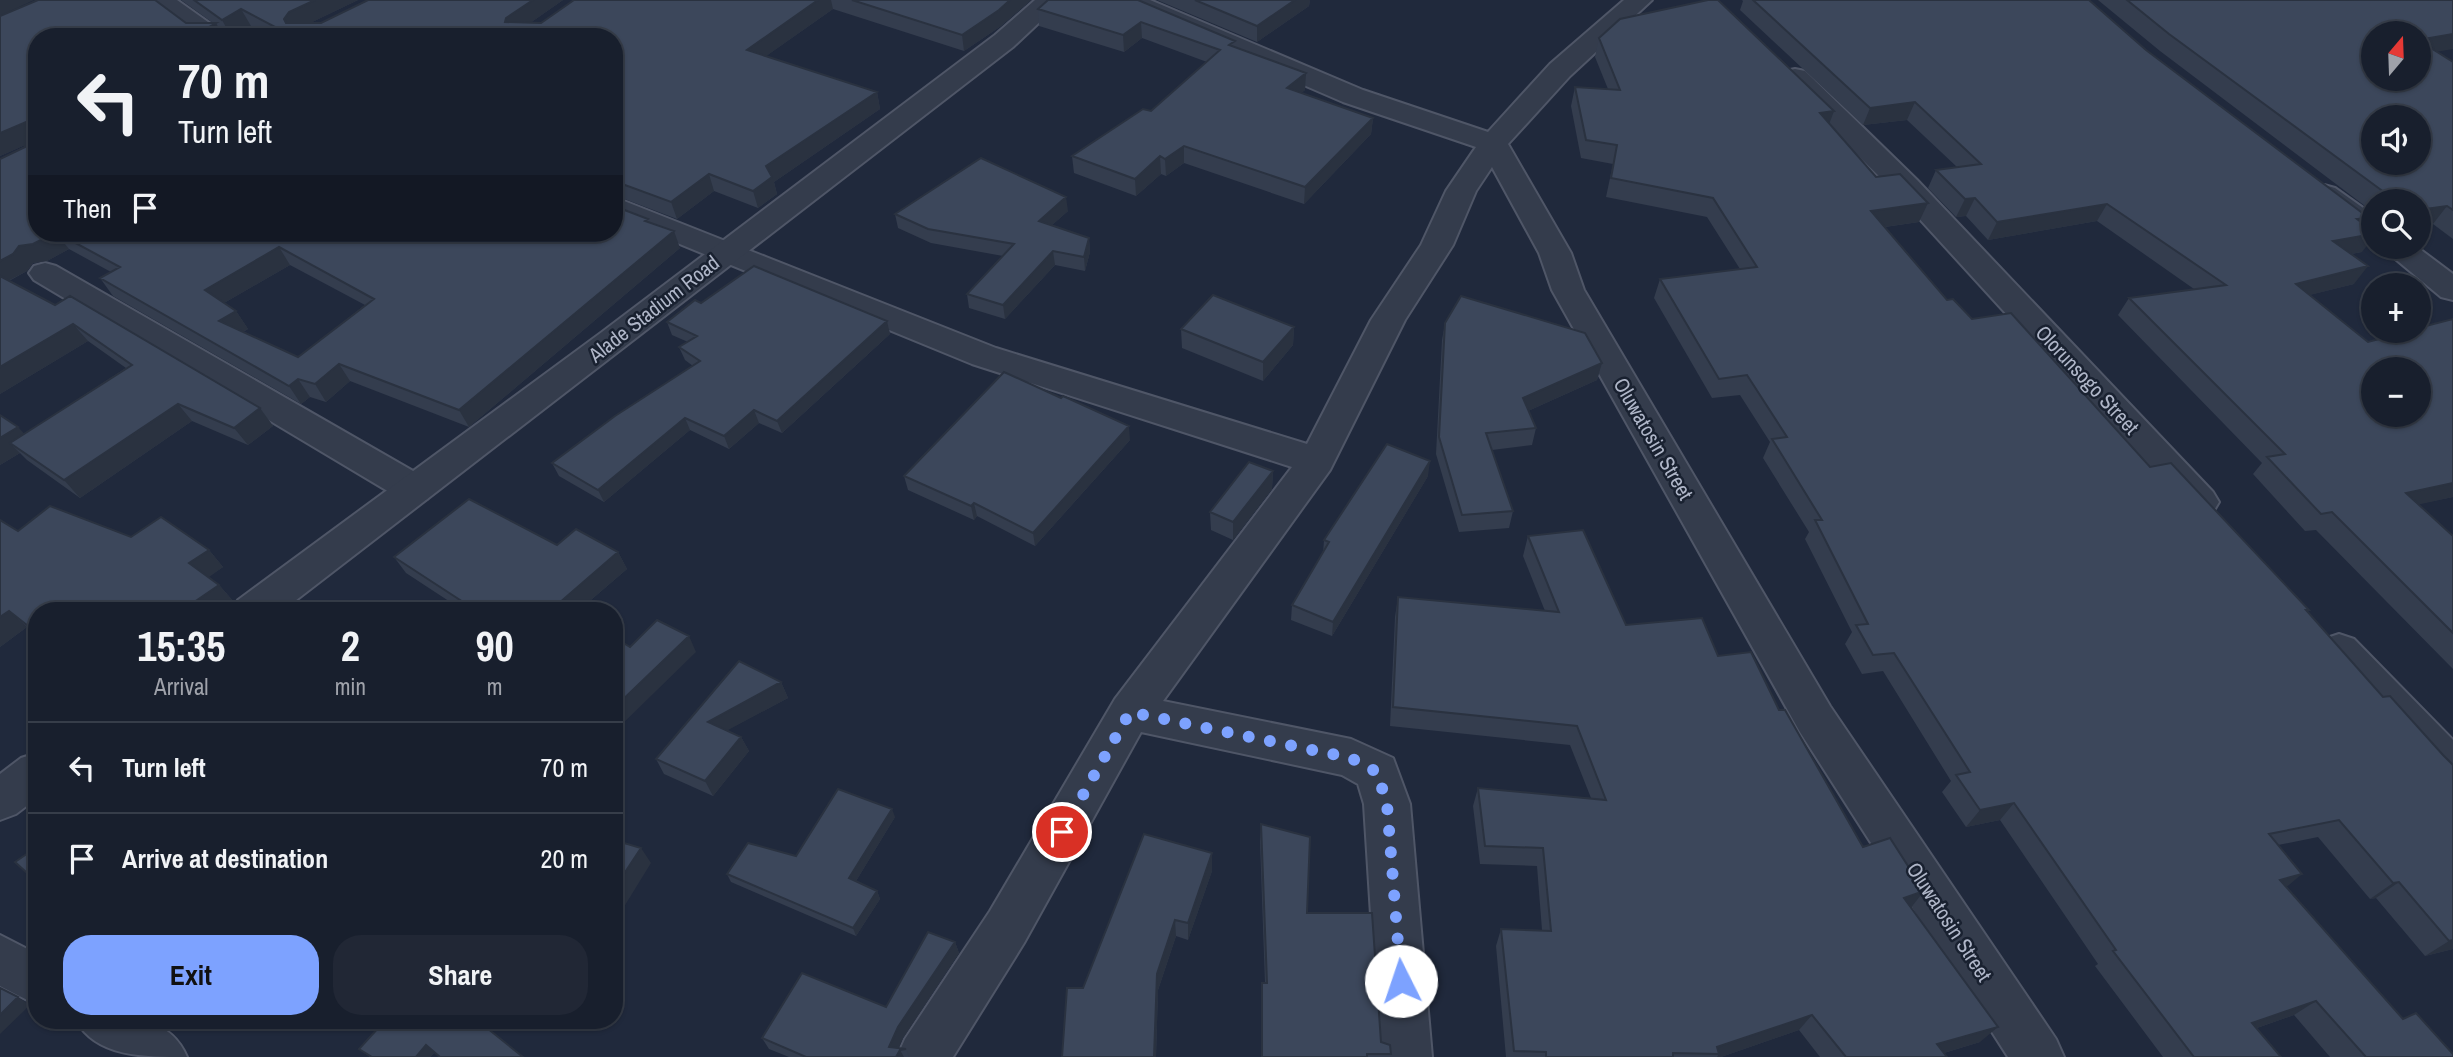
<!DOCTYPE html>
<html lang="en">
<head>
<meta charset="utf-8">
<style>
	:root { --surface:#181f2d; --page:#212735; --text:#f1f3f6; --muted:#9fa2aa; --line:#363d49; --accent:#7da2ff }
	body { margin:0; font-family:"Archivo Narrow",sans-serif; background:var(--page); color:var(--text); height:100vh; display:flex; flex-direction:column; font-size:26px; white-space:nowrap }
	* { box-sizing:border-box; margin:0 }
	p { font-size:23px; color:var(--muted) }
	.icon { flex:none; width:38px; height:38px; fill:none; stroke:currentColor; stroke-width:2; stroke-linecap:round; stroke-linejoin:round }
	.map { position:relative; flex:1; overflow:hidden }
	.panel { position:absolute; left:28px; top:602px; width:595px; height:427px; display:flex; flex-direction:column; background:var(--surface); border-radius:28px; box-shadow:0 2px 5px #0004,0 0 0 2px var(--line) }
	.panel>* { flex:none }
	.guide { position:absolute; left:28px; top:28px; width:595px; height:214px; border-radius:28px; box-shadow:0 2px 5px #0004,0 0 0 2px var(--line); background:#181f2d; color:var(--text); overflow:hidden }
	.needle { width:46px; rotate:19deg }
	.fabs { position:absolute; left:2361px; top:21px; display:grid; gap:14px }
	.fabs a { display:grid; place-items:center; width:70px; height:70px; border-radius:50%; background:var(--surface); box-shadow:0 2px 5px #0004,0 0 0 2px var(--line); font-size:35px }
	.pin { position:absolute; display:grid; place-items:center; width:60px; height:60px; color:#fff; margin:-30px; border:4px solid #fff; border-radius:50%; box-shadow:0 2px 7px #0007 }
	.me { position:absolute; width:77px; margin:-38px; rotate:356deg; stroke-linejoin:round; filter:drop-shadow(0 0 5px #0008) }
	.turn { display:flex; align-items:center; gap:24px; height:147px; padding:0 35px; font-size:32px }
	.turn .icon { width:91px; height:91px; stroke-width:2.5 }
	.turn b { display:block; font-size:49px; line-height:60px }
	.then { display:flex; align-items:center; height:66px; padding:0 35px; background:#0003; gap:14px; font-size:26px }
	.eta { display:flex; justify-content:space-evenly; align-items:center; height:119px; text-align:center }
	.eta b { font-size:42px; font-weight:700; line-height:49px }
	.action { display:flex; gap:14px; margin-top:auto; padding:14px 35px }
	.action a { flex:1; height:80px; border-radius:28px; background:var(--accent); color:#111; font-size:28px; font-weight:700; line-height:80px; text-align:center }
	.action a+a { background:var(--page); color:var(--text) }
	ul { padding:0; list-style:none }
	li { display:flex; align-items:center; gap:21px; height:91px; padding:0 35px; border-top:2px solid var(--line) }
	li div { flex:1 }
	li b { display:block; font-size:26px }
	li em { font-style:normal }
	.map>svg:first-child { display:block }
</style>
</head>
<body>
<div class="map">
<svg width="2453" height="1057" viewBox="0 0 2453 1057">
	<rect width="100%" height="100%" fill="#20293c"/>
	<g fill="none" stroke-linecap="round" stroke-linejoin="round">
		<g stroke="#4f5667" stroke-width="4">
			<path id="minor" d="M147 0H177L229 37H198Z
				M1115 0H1150L1363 90 1488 132 1550 64 1624 0H1652L1570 76 1508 144 1571 253 1584 290 1830 706 2056 1039 2064 1057H2008L1800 732 1552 290 1539 253 1492 167 1476 191 1453 245 1405 320 1330 470 1163 701 1351 739 1393 758 1410 804 1432 1057H1380L1364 804 1358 784 1342 775 1141 732 1024 943 953 1057H897L905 1039 990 911 1115 699 1292 467 972 364 614 217V197L996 348 1307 444 1371 320 1421 245 1446 191 1476 147 1343 102 1119 5Z
				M1795 69 1805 71 1917 180 2213 492 2219 502 2213 512 2200 516 2187 512 1895 192 1785 83 1781 77 1785 71Z
				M2324 185 2335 188 2373 215V240L2362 237 2313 200 2309 194 2313 188Z
				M2381 247H2417L2453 274V300L2441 297Z
				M45 263 56 266 427 479 433 489 427 499 414 503 401 499 34 280 29 273 34 266Z
				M2339 634 2354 639 2453 740V789L2437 784 2324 663 2318 651 2324 639Z
				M0 935 37 954V1005L0 986Z
				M76 1020C119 1020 167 1010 187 1057 144 1057 96 1057 76 1020Z"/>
		</g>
		<g stroke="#4f5667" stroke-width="4">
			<path id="tertiary" d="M1035 0H1063L1013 47 282 611H232L238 600 602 332 995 35Z
				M37 753V798L16 814 0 820V774L21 758Z"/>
		</g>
		<use href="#minor" fill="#343c4c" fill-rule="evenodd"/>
		<use href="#tertiary" fill="#343c4c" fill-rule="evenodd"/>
	</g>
	<path fill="#343d4e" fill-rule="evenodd" d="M181 0H358L310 23H321L563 0 530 23H541L574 0H1031L1001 26 964 51 833 9 766 56 877 92 880 109 774 182 777 194 758 208 714 191 677 219 614 195V37H272L251 26 231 36 218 27 37 37 649 223 680 248 469 427 350 381 326 402 310 397 301 404 113 296 100 278 111 272 69 249 47 261 33 263 27 271 9 281 260 408 273 426 248 445 192 421 80 498 27 460 20 453 0 465V415L24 434 126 368 88 341 0 394V159L25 147V145L0 156V16L213 23ZM290 265 365 305 298 357 243 332 248 329 236 311 224 303Z
		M1138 0 1235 47 1306 73 1305 90 1301 93 1373 118 1371 134 1304 204 1184 163 1166 176 1161 174 1136 196 1074 173 1072 156 1151 111 1207 62 1142 38 1124 52 1039 26 1038 9Z
		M1157 0H1310L1309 6 1257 42Z
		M1742 0H2089L2146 50 2364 225 2362 252 2351 254 2354 284 2309 295 2453 497 2418 504 2453 536V669L2316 530 2305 531 2253 474 2262 463 2118 315 2129 298 2194 289 2097 221 1988 240 1966 216 1956 217 1928 188 1936 170 1957 167 1907 120 1863 125 1740 10 1743 1Z
		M2098 0H2453L2437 52 2453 62V239L2433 224 2418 201H2373V212L2160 51Z
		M1599 38 1834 111 1830 123 1876 177 1919 222 1885 227 1947 300 2150 467 2309 610 2307 612 2453 949 2425 956 2376 898 2370 899 2318 837 2278 845 2287 887 2403 1019 2453 1057H2330L2294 1015 2257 1028 2281 1057H2163L2095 966 2098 964 2000 820 1966 827 1942 792 1951 781 1883 671 1862 674 1845 644 1852 632 1805 539 1809 532 1763 458 1770 442 1740 395 1712 398 1654 298 1660 279 1740 269 1707 217 1606 197 1613 164 1581 158 1571 106 1575 87 1608 89 1595 57Z
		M1068 211 1052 225 1089 238 1090 252 1085 271 1055 265 1005 319 969 308 967 294 1003 256 931 243 898 228 895 214Z
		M701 303 887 321 890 334 782 433 759 423 729 449 690 430 604 502 559 476 552 463 693 366 685 360 679 347 688 342 672 335 667 322Z
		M1445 323 1602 363 1597 380 1528 411 1536 428 1532 445 1492 450 1513 511 1509 528 1459 532 1436 454 1442 340Z
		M1294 327 1293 345 1263 381 1182 348 1181 329Z
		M1130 440 1035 546 977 516 974 520 908 490 904 476Z
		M1273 471 1272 489 1233 540 1211 530 1210 512Z
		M1428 476 1332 636 1291 620 1292 605 1323 554 1324 540Z
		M0 520 18 531 131 537 209 550 223 567 208 577 219 585 234 602 37 611V635L27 627 0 647Z
		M1528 536 1626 625 1718 656 1779 710 1863 847 1911 907 1980 1042 1944 1053 1947 1057H1820L1799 1030 1721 1057H1506L1496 946 1501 929 1542 930 1537 866 1480 864 1473 806 1478 788 1591 798 1570 745 1390 726 1395 617 1398 597 1545 611 1523 556Z
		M557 545 618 552 627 569 578 611H464L406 573 394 557Z
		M781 682 788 698 727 730 741 737 749 751 713 796 664 774 656 759Z
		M895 817 856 881 877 891 880 899 856 936 731 882 727 874 796 856Z
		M1261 824 1307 913 1381 1042 1391 1054 1390 1057H1261L1262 983H1265L1260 842Z
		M1212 853V871L1188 940 1176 936 1158 990 1156 1057H1062Z
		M955 942 959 953 903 1038 898 1048 906 1049 909 1057H789L769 1049 762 1038 886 1007Z
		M368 1020H478L435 1052 430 1057H370L359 1049 380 1027Z"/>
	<path fill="#2a3240" d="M0 0H34L0 16Z
		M315 0H358L298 29 293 36 284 19 289 12Z
		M533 0H563L513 35 505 22 506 18Z
		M818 0H831L833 9 752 66 747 50Z
		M1010 0H1031L1001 26 964 51 962 35Z
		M1295 0H1310L1309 6 1257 42V26Z
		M241 9 251 26 231 36 222 20Z
		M1141 22 1142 38 1124 52 1123 35Z
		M216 23 224 37H191Z
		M2453 34V49L2418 55V40Z
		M1306 73 1305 90 1286 105 1287 88Z
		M877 92 880 109 774 182 777 194 758 208 753 191 766 166Z
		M1915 102 1907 120 1863 125 1870 108Z
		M1834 111 1827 130 1820 113Z
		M1373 118 1371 134 1304 204 1305 187Z
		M26 122 37 140 0 156V133Z
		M1184 146V163L1166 176 1165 159Z
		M1160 156 1161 174 1136 196 1135 179Z
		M709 174 714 191 677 219 671 202Z
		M1066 197 1068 211 1041 235 1039 221Z
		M1975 198 1966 216 1956 217 1965 199Z
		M1928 203 1919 222 1863 230 1871 211Z
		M2107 204 2097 221 1988 240 1997 222Z
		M2447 206 2433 224 2418 226V210Z
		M2369 218 2356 235 2357 219Z
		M674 231 680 248 469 427 459 410Z
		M55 233H56L69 249 47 261 33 263 27 271 0 285V261L19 246Z
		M2373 234V238L2362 252 2320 259 2333 241Z
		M1089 238 1090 252 1085 271 1084 257Z
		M279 247 290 265 217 307 205 290Z
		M1053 251 1055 265 1005 319 1003 305Z
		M2368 266 2354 284 2282 302 2296 284Z
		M236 311 248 329 231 338 219 321Z
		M887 321 890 334 782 433 777 421Z
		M73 324 88 341 0 394V367Z
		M1294 327 1293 345 1263 381V362Z
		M1602 363 1597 380 1519 415 1523 398Z
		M339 364 350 381 326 402 315 384Z
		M298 379 310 397 301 404 289 386Z
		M178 404 192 421 80 498 64 480Z
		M260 408 273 426 248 445 234 428Z
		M754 410 759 423 729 449 724 436Z
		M685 418 690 430 604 502 598 490Z
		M1129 426 1130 440 1035 546 1033 533Z
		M18 427 34 444 10 443 20 453 0 465V438Z
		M1430 461 1428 476 1332 636 1333 622Z
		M1273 471 1272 489 1233 540V522Z
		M2453 483V497L2389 511 2406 493Z
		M974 503 977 516 974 520 971 506Z
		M209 550 223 567 205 580 189 563Z
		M618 552 627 569 578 611H564L559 603Z
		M219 585 234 602 221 611H181Z
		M9 611 27 627 0 647V617Z
		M689 636 696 652 614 732V708Z
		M781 682 788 698 715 737 708 722Z
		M741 737 749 751 713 796 705 781Z
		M2014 803 2000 820 1966 827 1980 810Z
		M892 809 895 817 853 886 849 878Z
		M641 848 651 863 614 923V889Z
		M1212 853V871L1188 940V923Z
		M2302 874 2282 891 2280 880Z
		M2399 882 2376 898 2370 899 2393 883Z
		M877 891 880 899 856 936 853 928Z
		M1924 891 1910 909 1904 898Z
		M1175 920 1176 936 1158 990 1156 1057H1154L1157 974Z
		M2453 940V949L2425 956 2449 941Z
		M955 942 959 953 903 1038 895 1057 889 1047 898 1027Z
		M18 997 30 1005 0 1034V1015Z
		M2316 1001 2294 1015 2231 1037 2252 1023Z
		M1812 1015 1799 1030 1721 1057H1717L1719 1054 1717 1047Z
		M1998 1027 1980 1042 1930 1057 1937 1044Z
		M426 1045 435 1052 430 1057H416Z
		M900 1050 904 1057H896Z"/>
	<path fill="#3c475b" stroke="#2a3240" stroke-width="2" fill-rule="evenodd" d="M38 0H155L186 23H216L191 37H37V233H55L33 244 19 246 13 254 0 261V159L25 147 26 122 0 133V16Z
		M194 0H315L289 12 284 19 286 23H321L368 0H533L506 18 505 22 541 23 574 0H818L747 50 877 92 766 166 772 177 753 191 709 174 671 202 614 181V37H294L241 9 222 20Z
		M852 0H1010L999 10 962 35Z
		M1048 0H1138L1235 41 1229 45 1306 73 1287 88 1373 118 1305 187 1184 146 1165 159 1160 156 1135 179 1072 156 1143 109 1151 111 1220 50 1141 22 1123 35 1038 9Z
		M1195 0H1295L1257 26Z
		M1708 0H1718L1834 111 1820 113 1876 177 1900 174 1928 203 1871 211 1947 300 1953 299 1972 319 2011 313 2150 467 2171 463 2309 610H2306L2383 697 2390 696 2443 755 2453 765V940L2449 941 2399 882 2393 883 2339 820 2269 834 2302 874 2280 880 2403 1019 2416 1013 2453 1054V1057H2366L2316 1001 2252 1023 2281 1057H2194L2113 951 2116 950 2014 803 1980 810 1956 775 1970 772 1894 653 1873 655 1856 625 1868 624 1815 520H1822L1772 439 1787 437 1747 375 1719 379 1660 279 1757 267 1713 198 1611 178 1617 145 1586 140 1575 87 1620 90 1599 38 1620 19Z
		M1753 0H2089L2146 50 2369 218 2357 219 2373 231V234L2333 241 2368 266 2296 284 2368 342 2410 331H2418V328L2453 319V483L2406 493 2453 536V633L2332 512 2321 514 2267 457 2285 454 2129 298 2226 285 2107 204 1997 222 1975 198 1965 199 1936 170 1981 164 1915 102 1870 108ZM2373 369H2418V415H2373Z
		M2127 0H2453V34L2418 40V33H2373V79H2418V40L2453 62V210L2447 206 2418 210V201H2389L2388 195 2169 34ZM2373 117H2418V163H2373Z
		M981 158 1066 197 1039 221 1089 238 1084 257 1053 251 1003 305 967 294 1014 244 928 229 895 214Z
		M614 206 648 219 645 221 674 231 459 410 339 364 315 384 298 379 289 386 100 278 120 267 57 233H614ZM279 247 374 299 298 357 219 321 236 311 205 290Z
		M754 266 887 321 777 421 754 410 724 436 685 418 598 490 552 463 615 416 700 361 679 347 697 336 667 322 695 300 701 303Z
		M0 276 55 305 70 296 260 408 234 428 178 404 64 480 10 443 132 365 73 324 0 367Z
		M1213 295 1294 327 1263 362 1181 329Z
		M1461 296 1585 333 1602 363 1523 398 1536 428 1486 433 1513 511 1462 515 1439 437 1445 323Z
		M1004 372 1061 398 1063 396 1129 426 1033 533 974 503 971 506 904 476Z
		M0 415 18 427 0 438Z
		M1387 444 1430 461 1333 622 1292 605 1329 542 1324 540Z
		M1249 462 1273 471 1233 522 1210 512Z
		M469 499 557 545 576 529 618 552 559 603 572 611H477L394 557Z
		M50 506 131 537 161 517 209 550 189 563 219 585 181 611H37V633L9 611 0 617V520L18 531Z
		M1583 530 1626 625 1702 618 1718 656 1751 652 1779 710H1785L1863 847 1890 838 1924 891 1904 898 1998 1027 1937 1044 1947 1057H1846L1812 1015 1717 1047 1719 1054 1673 1053V1057H1546V1052L1514 1051 1501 929 1551 931 1543 848 1485 846 1478 788 1606 800 1577 726 1393 707 1398 597 1559 612 1528 536Z
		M657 620 689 636 614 708V637L630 647Z
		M739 661 781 682 708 722 741 737 705 781 656 759Z
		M838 789 892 809 849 878 877 891 853 928 727 874 748 843 796 856Z
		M1261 824 1310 837 1307 913H1372L1381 1042 1390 1045 1391 1054H1367V1057H1262V983H1267Z
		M1144 834 1212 853 1188 923 1175 920 1157 974 1154 1057H1062L1067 988H1083Z
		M614 840 641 848 614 889Z
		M37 847V882L15 862Z
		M928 932 955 942 898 1027 889 1047 906 1049 900 1050 896 1057H806L762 1038 802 973 886 1007Z
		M0 988 18 997 0 1015Z
		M372 1020H477L523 1057H440L426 1045 416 1057H372L359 1049 381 1025Z"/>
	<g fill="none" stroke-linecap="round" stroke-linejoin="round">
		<path stroke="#7da2ff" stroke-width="12" stroke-dasharray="0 21.6" d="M1062 832 1130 712 1351 758 1377 772 1387 804 1401 981"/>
	</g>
	<g text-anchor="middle" stroke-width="5" stroke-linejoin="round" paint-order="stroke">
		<g font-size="21" fill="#afb6c8" stroke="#192130">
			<text transform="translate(654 309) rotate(-38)" y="7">Alade Stadium Road</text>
			<text transform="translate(2087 380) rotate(47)" y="7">Olorunsogo Street</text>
			<text transform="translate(1653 439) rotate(60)" y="7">Oluwatosin Street</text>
			<text transform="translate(1949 922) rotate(57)" y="7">Oluwatosin Street</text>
		</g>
	</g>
</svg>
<div class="fabs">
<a><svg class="needle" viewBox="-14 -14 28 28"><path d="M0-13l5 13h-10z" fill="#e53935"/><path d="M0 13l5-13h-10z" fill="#9fa2aa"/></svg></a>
<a><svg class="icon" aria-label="sound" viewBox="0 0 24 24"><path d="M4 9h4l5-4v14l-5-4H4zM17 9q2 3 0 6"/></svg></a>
<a><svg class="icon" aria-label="search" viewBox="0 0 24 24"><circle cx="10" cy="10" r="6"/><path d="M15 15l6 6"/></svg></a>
<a>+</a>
<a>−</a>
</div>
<div class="pin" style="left:1062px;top:832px;background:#d93025"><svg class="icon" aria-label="arrive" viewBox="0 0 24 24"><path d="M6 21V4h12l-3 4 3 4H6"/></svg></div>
<svg class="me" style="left:1401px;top:981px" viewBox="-20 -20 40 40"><circle r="19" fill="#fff"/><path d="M0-13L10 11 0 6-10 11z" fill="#7da2ff"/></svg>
<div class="guide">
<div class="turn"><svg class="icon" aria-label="left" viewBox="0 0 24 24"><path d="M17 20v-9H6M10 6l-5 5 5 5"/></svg><div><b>70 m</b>Turn left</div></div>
<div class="then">Then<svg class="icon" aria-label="arrive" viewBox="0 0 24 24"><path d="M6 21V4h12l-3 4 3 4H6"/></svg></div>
</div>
<section class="panel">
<div class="eta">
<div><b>15:35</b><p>Arrival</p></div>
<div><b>2</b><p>min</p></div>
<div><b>90</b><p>m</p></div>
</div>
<ul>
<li><svg class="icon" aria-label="left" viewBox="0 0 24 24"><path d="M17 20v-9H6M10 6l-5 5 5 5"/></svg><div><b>Turn left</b></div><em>70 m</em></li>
<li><svg class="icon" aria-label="arrive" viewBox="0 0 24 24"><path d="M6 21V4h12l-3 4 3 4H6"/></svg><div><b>Arrive at destination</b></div><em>20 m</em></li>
</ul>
<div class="action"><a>Exit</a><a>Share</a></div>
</section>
</div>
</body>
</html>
